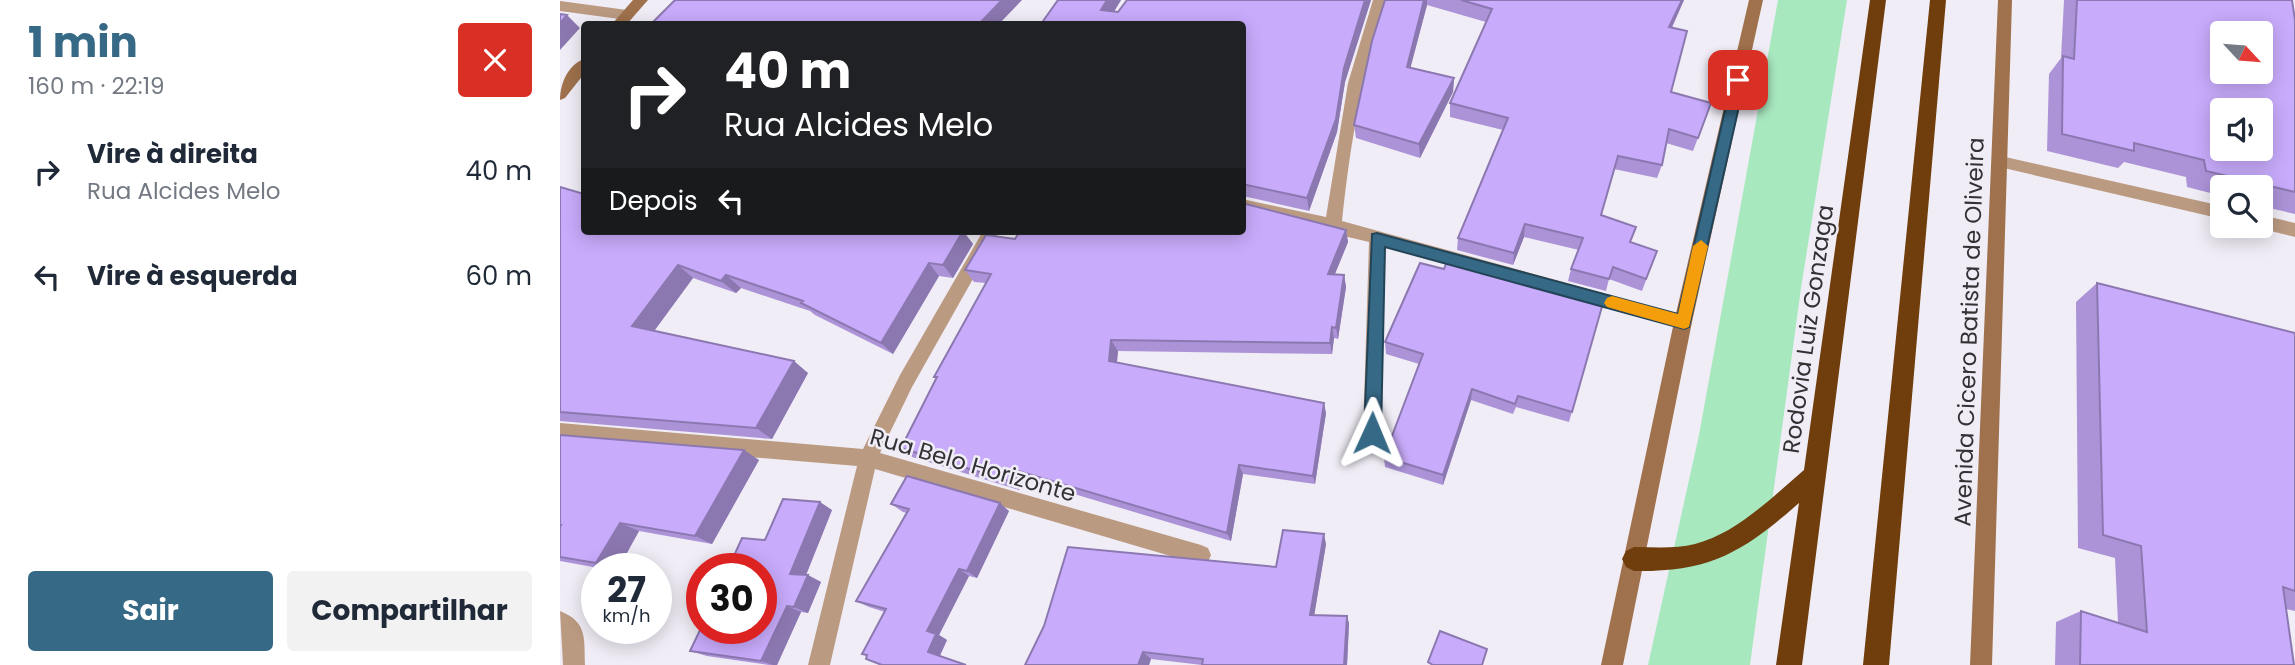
<!DOCTYPE html>
<html lang="pt">
<head>
<meta charset="utf-8">
<style>
	:root { --surface:#fff; --page:#f2f2f3; --text:#1f2937; --muted:#747a83; --accent:#366986 }
	body { margin:0; font-family:Poppins,sans-serif; background:var(--page); color:var(--text); height:100vh; display:flex; flex-direction:column; font-size:26px; white-space:nowrap }
	* { box-sizing:border-box; margin:0 }
	p { font-size:23px; color:var(--muted) }
	.icon { flex:none; width:38px; height:38px; fill:none; stroke:currentColor; stroke-width:2; stroke-linecap:round; stroke-linejoin:round }
	.map { position:relative; flex:1; overflow:hidden }
	.drawer { display:flex; flex-direction:column; background:var(--surface); width:560px }
	.drawer>* { flex:none }
	.hud { position:absolute; left:21px; top:21px; width:665px; height:214px; border-radius:7px; box-shadow:0 4px 18px #0003; background:#202124; color:#fff; overflow:hidden }
	.needle { width:46px; rotate:116deg }
	.controls { position:absolute; left:1650px; top:21px; display:grid; gap:14px }
	.controls a { display:grid; place-items:center; width:63px; height:63px; border-radius:7px; background:var(--surface); box-shadow:0 4px 18px #0003; font-size:35px }
	.speed { position:absolute; left:21px; top:553px; display:flex; gap:14px; font-size:35px; font-weight:700; text-align:center }
	.speed>* { display:grid; place-content:center; width:91px; height:91px; border-radius:50%; background:var(--surface); box-shadow:0 4px 18px #0003; line-height:1 }
	.speed small { font-size:18px; font-weight:400 }
	.speed .limit { border:10px solid #d22; background:#fff; color:#111 }
	.pin { position:absolute; display:grid; place-items:center; width:60px; height:60px; color:#fff; margin:-30px; border-radius:14px; box-shadow:0 4px 10px #0006 }
	.me { position:absolute; width:77px; margin:-38px; rotate:1deg; stroke-linejoin:round; filter:drop-shadow(0 0 5px #0008) }
	.turn { display:flex; align-items:center; gap:24px; height:147px; padding:0 28px; font-size:32px }
	.turn .icon { width:91px; height:91px; stroke-width:2.5 }
	.turn b { display:block; font-size:49px; line-height:60px }
	.then { display:flex; align-items:center; height:66px; padding:0 28px; background:#0003; gap:14px; font-size:26px }
	.round { display:grid; place-items:center; flex:none; width:74px; height:74px; border-radius:7px; background:var(--page) }
	.headline { display:flex; align-items:center; justify-content:space-between; height:119px; padding:0 28px }
	h1 { font-size:42px; font-weight:700; line-height:52px; color:var(--accent) }
	.primary-button { display:flex; gap:14px; margin-top:auto; padding:14px 28px }
	.primary-button a { flex:1; height:80px; border-radius:7px; background:var(--accent); color:#fff; font-size:28px; font-weight:700; line-height:80px; text-align:center }
	.primary-button a+a { background:var(--page); color:var(--text) }
	ul { padding:0; list-style:none }
	li { display:flex; align-items:center; gap:21px; height:105px; padding:0 28px }
	li div { flex:1 }
	li b { display:block; font-size:26px }
	li em { font-style:normal }
	main { display:flex; flex:1; min-height:0 }
	.map>svg:first-child { display:block }
</style>
</head>
<body>
<main>
<section class="drawer">
<div class="headline"><div><h1>1 min</h1><p>160 m · 22:19</p></div><a class="round" style="background:#d93025;color:#fff"><svg class="icon" aria-label="close" viewBox="0 0 24 24"><path d="M6 6l12 12M18 6L6 18"/></svg></a></div>
<ul>
<li><svg class="icon" aria-label="right" viewBox="0 0 24 24"><path d="M7 20v-9h11M14 6l5 5-5 5"/></svg><div><b>Vire à direita</b><p>Rua Alcides Melo</p></div><em>40 m</em></li>
<li><svg class="icon" aria-label="left" viewBox="0 0 24 24"><path d="M17 20v-9H6M10 6l-5 5 5 5"/></svg><div><b>Vire à esquerda</b></div><em>60 m</em></li>
</ul>
<div class="primary-button"><a>Sair</a><a>Compartilhar</a></div>
</section>
<div class="map">
<svg width="1735" height="665" viewBox="0 0 1735 665">
	<rect width="100%" height="100%" fill="#f0edf6"/>
	<path fill="#a8e8bf" d="M1218 0H1287L1241 288 1190 665H1088L1139 435Z"/>
	<g fill="none" stroke-linecap="round" stroke-linejoin="round">
		<path fill="#bb9a82" fill-rule="evenodd" d="M813 0H827C802 72 790 145 782 221L1123 315 1129 317 1132 322 1129 327 1123 329 825 246 821 433 819 439 812 442 805 439 803 433 809 242 682 212V199L766 217 788 83Z
			M0 1 67 10 74 15 67 20 0 11Z
			M1441 156 1662 206V219L1435 166 1433 162 1435 158Z
			M1701 215 1735 223V237L1695 227 1701 226Z
			M423 231H440L352 387 320 453 641 545 648 548 651 555 648 562 641 565 315 469 270 665H248L297 466 0 441V423L303 449 340 375Z
			M0 611C28 622 24 639 25 665H3Z"/>
		<path fill="#9f714c" fill-rule="evenodd" d="M73 0H88L67 24H52Z
			M1189 0H1203L1132 322 1063 665H1041L1114 322Z
			M1438 0H1452L1432 665H1410Z
			M24 59V74L5 98 0 100C0 83 8 65 24 59Z"/>
		<path fill="#703d0c" fill-rule="evenodd" d="M1310 0H1326L1242 665H1216L1239 503C1182 553 1150 572 1074 571L1066 567 1062 559 1066 551 1074 547C1094 547 1115 549 1135 544 1177 533 1211 498 1244 470Z
			M1370 0H1386L1329 665H1303Z"/>
	</g>
	<path fill="#ac93d8" d="M498 0H561L554 12H558L567 0H811L785 82 777 132 749 211 683 196 682 24H481Z
		M825 0H1124L1112 28 1111 92 1151 103 1133 151 1106 143 1102 165 1097 178 1054 169 1041 215 1071 242 1097 251 1082 291 1049 279 1046 291 1008 281 1011 269 1019 250 964 237 953 265 897 250 898 238 943 130 890 117V103L926 22 867 5 850 68 894 78 893 92 860 158 796 138 794 125Z
		M1504 0H1732L1735 20V214L1701 206V187H1662V196L1627 187 1626 177 1564 162 1558 168 1487 151 1489 74 1501 58Z
		M0 187 24 231H403L413 244 393 278 379 276 333 354 255 315 250 311 181 288 176 293 133 278 94 331 248 373 212 439 0 421Z
		M786 230 788 242 775 274 784 275 786 287 778 339 774 338 772 354 558 351 557 362 766 413 755 484 683 474 671 541 464 479 459 490 352 457 341 448 376 379 374 377 426 283 414 282 405 270 455 239Z
		M884 269 948 270 947 280 1001 294 1045 296 1009 422 956 407 953 414 911 400 883 485 825 467 824 457 859 364 826 354 825 342Z
		M1537 283 1735 333V611L1726 609 1734 665H1495L1496 622 1521 611 1558 623 1555 558 1518 548 1516 302Z
		M0 435 199 460 152 544 79 531 58 569H44L0 561Z
		M331 504 449 511 417 578 409 576 379 635 387 640 380 656H307L302 654 325 612 309 607 296 601 347 513 343 512Z
		M272 510 246 575 261 582 248 613 241 612 217 665H209L147 656 130 651 205 540Z
		M766 544 754 615 789 623 787 665H642L591 659 589 665H465L716 567Z"/>
	<path fill="#8c78b0" d="M442 0H462L439 24H419Z
		M547 0H561L546 24 541 10Z
		M805 0H811L785 82 777 132 749 211 747 198 784 68Z
		M864 0H867V5L847 81V67Z
		M1122 0H1124L1105 41 1109 27Z
		M7 15 20 28 0 50V23Z
		M894 78 893 92 860 158 859 144Z
		M965 224 964 237 953 265 954 253Z
		M786 230 788 242 770 286 768 274Z
		M403 231 413 244 393 278 383 265Z
		M369 263 379 276 333 354 321 343Z
		M118 265 133 278 89 338 72 326Z
		M166 275 181 288 176 293 161 281Z
		M784 275 786 287 778 339 776 328Z
		M772 327 774 338 772 354 770 343Z
		M551 340 558 351 556 371 549 361Z
		M234 361 248 373 212 439 196 428Z
		M912 389 911 400 883 485V475Z
		M764 403 766 413 755 484 753 476Z
		M184 450 199 460 152 544 135 536Z
		M679 465 683 474 671 541 667 533Z
		M455 470 464 479 459 490 449 481Z
		M260 502 272 510 244 580 230 574Z
		M440 503 449 511 417 578 407 571Z
		M60 523 79 531 58 569H52L36 563Z
		M764 534 766 544 753 623 750 615Z
		M399 569 409 576 379 635 387 640 379 657 368 652 367 631Z
		M248 575 261 582 248 613 234 607Z
		M227 606 241 612 217 665H213L201 661Z
		M787 616 789 623 787 665H784Z
		M583 652 591 659 589 665H578Z"/>
	<path fill="#c8abfb" stroke="#8c78b0" stroke-width="2" fill-rule="evenodd" d="M115 0H442L419 24H91Z
		M498 0H547L541 10 558 12 567 0H805L784 68 776 119 747 198 682 184V24H481Z
		M825 0H864L847 67 894 78 859 144 794 125 812 41Z
		M901 0H1122L1109 27 1127 31 1111 92 1151 103 1138 138 1109 129 1102 165 1058 156 1041 215 1076 227 1070 242 1097 251 1086 279 1053 267 1049 279 1011 269 1023 238 965 224 954 253 898 238 948 118 890 103 932 9Z
		M1517 0H1732L1735 20V192L1646 171 1644 160 1574 143V151L1502 134 1503 56 1514 59ZM1662 33H1701V72H1662ZM1662 110H1701V149H1662Z
		M0 14 7 15 0 23Z
		M0 187 24 194V231H403L383 265 369 263 321 343 241 303 243 301 166 275 161 281 118 265 72 326 234 361 196 428 0 412Z
		M682 203 786 230 768 274 784 275 776 328 772 327 770 343 551 340 549 361 764 403 753 476 679 465 667 533 455 470 449 481 341 448 377 377H374L431 274 405 270 426 235 455 239 460 231H682Z
		M890 254 948 270 944 279 1001 294 1005 285 1045 296 1012 412 958 396 955 404 912 389 883 475 824 457 863 354 825 342 860 263 884 269Z
		M1537 283 1735 333V591L1723 587 1734 665H1520L1521 611 1587 632 1581 546 1543 535Z
		M0 435 184 450 135 536 60 523 36 563 0 557V527L1 525H0Z
		M347 476 440 503 407 571 399 569 367 631 376 634 368 652 406 665H322L306 659 307 655 302 654 326 609 296 601 349 509 331 504Z
		M223 499 260 502 230 574 248 575 234 607 227 606 201 661 130 651 142 626V628H201V569H168L182 538 205 540Z
		M723 530 764 534 750 615 787 616 784 665H642L643 659 583 652 578 665H465L484 626 508 547 716 567Z
		M880 631 927 649 922 665H873L868 662Z"/>
	<path fill="#366986" stroke="#234457" stroke-width="2" d="M1178 76 1185 80 1129 327 1124 329 825 247 821 433 818 439 812 441 806 439 804 433 812 234 817 233 1118 314 1172 80Z"/>
	<path fill="#f59e0b" d="M1141 240 1148 246 1129 327 1124 329 1047 307 1044 303 1047 298 1052 296 1118 314 1133 246Z"/>
	<g text-anchor="middle" stroke-width="5" stroke-linejoin="round" paint-order="stroke">
		<g font-size="23" fill="#323134" stroke="#f0edf6">
			<text transform="translate(1248 329) rotate(-82)" y="8">Rodovia Luiz Gonzaga</text>
			<text transform="translate(1409 332) rotate(-88)" y="8">Avenida Cicero Batista de Oliveira</text>
			<text transform="translate(413 465) rotate(16)" y="8">Rua Belo Horizonte</text>
		</g>
	</g>
</svg>
<div class="controls">
<a><svg class="needle" viewBox="-14 -14 28 28"><path d="M0-13l5 13h-10z" fill="#e53935"/><path d="M0 13l5-13h-10z" fill="#747a83"/></svg></a>
<a><svg class="icon" aria-label="sound" viewBox="0 0 24 24"><path d="M4 9h4l5-4v14l-5-4H4zM17 9q2 3 0 6"/></svg></a>
<a><svg class="icon" aria-label="search" viewBox="0 0 24 24"><circle cx="10" cy="10" r="6"/><path d="M15 15l6 6"/></svg></a>
</div>
<div class="speed"><div>27<small>km/h</small></div><div class="limit">30</div></div>
<div class="pin" style="left:1178px;top:80px;background:#d93025"><svg class="icon" aria-label="arrive" viewBox="0 0 24 24"><path d="M6 21V4h12l-3 4 3 4H6"/></svg></div>
<svg class="me" style="left:812px;top:433px" viewBox="-20 -20 40 40"><path d="M0-17L14 15 0 8-14 15z" fill="#366986" stroke="#fff" stroke-width="4"/></svg>
<div class="hud">
<div class="turn"><svg class="icon" aria-label="right" viewBox="0 0 24 24"><path d="M7 20v-9h11M14 6l5 5-5 5"/></svg><div><b>40 m</b>Rua Alcides Melo</div></div>
<div class="then">Depois<svg class="icon" aria-label="left" viewBox="0 0 24 24"><path d="M17 20v-9H6M10 6l-5 5 5 5"/></svg></div>
</div>
</div>
</main>
</body>
</html>
